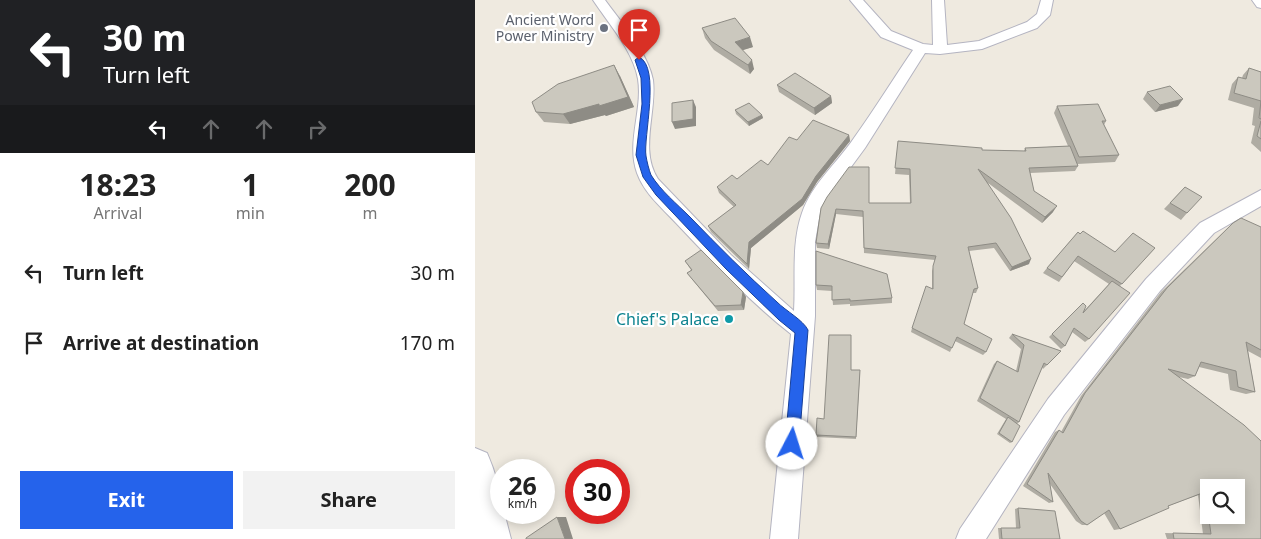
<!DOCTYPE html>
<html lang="en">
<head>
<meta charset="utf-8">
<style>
	:root { --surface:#fff; --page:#f2f2f2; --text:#222; --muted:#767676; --accent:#2563eb }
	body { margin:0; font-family:"Noto Sans",sans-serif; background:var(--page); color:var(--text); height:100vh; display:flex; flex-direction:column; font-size:19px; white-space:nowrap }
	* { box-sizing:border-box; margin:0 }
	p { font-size:16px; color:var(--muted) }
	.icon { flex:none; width:28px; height:28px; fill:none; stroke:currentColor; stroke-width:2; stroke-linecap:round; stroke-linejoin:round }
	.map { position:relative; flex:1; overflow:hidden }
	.panel { display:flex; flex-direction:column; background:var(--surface); width:475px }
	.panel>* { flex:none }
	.top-card { background:#202124; color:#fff; overflow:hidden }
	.controls { position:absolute; left:725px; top:479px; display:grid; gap:10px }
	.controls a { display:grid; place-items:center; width:45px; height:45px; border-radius:0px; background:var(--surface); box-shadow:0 2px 12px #0003; font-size:25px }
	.speed { position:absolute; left:15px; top:459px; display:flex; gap:10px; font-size:25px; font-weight:700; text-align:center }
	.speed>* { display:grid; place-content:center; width:65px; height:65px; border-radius:50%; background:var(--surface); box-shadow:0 2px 12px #0003; line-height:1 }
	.speed small { font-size:12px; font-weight:400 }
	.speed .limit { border:8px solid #d22; background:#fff; color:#111 }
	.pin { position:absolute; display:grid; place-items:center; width:42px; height:42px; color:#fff; margin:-51px -21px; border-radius:50% 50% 50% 0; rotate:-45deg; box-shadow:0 0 5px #0007 }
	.pin .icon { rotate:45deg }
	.me { position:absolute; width:55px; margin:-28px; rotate:5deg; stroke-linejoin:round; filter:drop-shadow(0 0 4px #0008) }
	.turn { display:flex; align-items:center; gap:18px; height:105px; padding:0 20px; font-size:22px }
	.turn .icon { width:65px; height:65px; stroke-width:2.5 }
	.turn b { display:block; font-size:35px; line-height:42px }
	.lanes { display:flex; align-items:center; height:48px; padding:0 20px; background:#0003; justify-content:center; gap:25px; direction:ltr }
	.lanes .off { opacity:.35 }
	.eta { display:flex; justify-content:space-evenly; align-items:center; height:85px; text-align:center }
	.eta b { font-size:30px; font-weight:700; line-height:35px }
	.button { display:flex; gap:10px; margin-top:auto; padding:10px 20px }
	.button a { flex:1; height:58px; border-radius:0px; background:var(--accent); color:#fff; font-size:20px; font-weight:700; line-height:58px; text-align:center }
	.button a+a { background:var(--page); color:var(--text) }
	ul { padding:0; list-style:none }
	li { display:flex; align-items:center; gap:15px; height:70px; padding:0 20px }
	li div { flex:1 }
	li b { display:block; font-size:19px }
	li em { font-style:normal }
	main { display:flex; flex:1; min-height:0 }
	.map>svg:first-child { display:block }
</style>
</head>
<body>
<main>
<section class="panel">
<div class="top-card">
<div class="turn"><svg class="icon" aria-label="left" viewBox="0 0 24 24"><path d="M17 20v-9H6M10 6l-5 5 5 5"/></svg><div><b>30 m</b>Turn left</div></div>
<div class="lanes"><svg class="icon" aria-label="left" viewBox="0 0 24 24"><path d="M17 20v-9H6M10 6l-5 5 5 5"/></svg><svg class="icon off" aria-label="ahead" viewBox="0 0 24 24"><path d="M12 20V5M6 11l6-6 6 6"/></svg><svg class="icon off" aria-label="ahead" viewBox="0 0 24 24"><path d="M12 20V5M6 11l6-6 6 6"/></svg><svg class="icon off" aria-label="right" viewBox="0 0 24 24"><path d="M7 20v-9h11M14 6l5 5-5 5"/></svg></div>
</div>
<div class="eta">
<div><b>18:23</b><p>Arrival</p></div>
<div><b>1</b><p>min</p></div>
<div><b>200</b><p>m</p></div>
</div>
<ul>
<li><svg class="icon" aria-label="left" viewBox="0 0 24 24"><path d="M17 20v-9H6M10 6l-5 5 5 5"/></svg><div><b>Turn left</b></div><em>30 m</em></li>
<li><svg class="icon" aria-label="arrive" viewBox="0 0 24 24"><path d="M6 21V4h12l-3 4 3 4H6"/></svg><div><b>Arrive at destination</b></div><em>170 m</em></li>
</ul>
<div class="button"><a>Exit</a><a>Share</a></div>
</section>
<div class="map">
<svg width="786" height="539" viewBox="0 0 786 539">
	<rect width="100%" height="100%" fill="#efeae0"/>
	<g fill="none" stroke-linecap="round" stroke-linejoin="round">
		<g stroke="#b4b4c1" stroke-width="2">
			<path id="street" d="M118 0H130C146 22 173 53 178 80 182 112 164 150 183 179L256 255 319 311C321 279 316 244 327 213 337 184 362 163 379 138 400 109 418 79 438 50L406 37 375 0H388L416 31 448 44 458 45 457 0H469L472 45 504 41 552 22 562 14 566 0H578L575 15 562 28 507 49 465 54 450 53 390 148 351 201 345 213 340 242V316L323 539H295L316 334C274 301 238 262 201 223 187 208 169 193 162 173 151 142 168 110 163 79 158 50 133 23 118 0Z
				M777 0H786V8L782 7Z
				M786 190V206L739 233 685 291 589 415 511 539H481L485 529 573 399 671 279 725 223Z"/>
		</g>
		<g stroke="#b4b4c1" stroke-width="2">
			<path id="secondary" d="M0 448 12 453C20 471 26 492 26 512H29L36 539H0Z"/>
		</g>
		<use href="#street" fill="#fff" fill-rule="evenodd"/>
		<use href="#secondary" fill="#fff" fill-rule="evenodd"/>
	</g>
	<path fill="#afaca3" d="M227 28 278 47 267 50 279 69 275 74 239 50 230 38Z
		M774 68 786 72V152L776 143 780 126 777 125 779 108 753 100 757 84 763 77 767 78 768 75Z
		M145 76 159 107 131 116 130 115 95 124 69 122 61 112Z
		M302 85 356 96 357 103 340 115 304 92Z
		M672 92 703 106 680 112 668 99Z
		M582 106 631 121 629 125 644 155 640 162 602 164 603 166 600 171 555 173 559 191 578 212 567 223 513 183 554 264 535 271 519 248 494 251 503 288 501 293H497L489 324 511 352 508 355 480 341 475 352 436 332 437 328 457 288V271L460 260 389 253 388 217 361 214 354 249 342 248 341 243 346 208 394 203H435L434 175 420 174 423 141 507 150 549 151 550 148 593 146 579 113Z
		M260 110 287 115 288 118 274 126 261 114Z
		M374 135 375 141 342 182 328 205 276 248 274 269 236 232 233 226 259 207 244 193 242 187 262 179 293 165 322 140Z
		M710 187 712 213 706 220 689 209Z
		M758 223 786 227V358L773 351 780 392 771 394 755 390 753 374 724 367 720 376 713 379 704 377 786 539H692L690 533 728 534 723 495 693 506 645 529 639 530 629 513 612 525H607L601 521 575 484 578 502 574 503 548 486 580 432 584 430 586 432 606 396 686 292Z
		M603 232 640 252 680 248 645 286 614 339 610 342 597 332 590 346 586 349 574 337 608 303V312L634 284 599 261 584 282 568 273 572 268Z
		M341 251 417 298V303L375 306V304L358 305 357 291 342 290 341 285Z
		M210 261 268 292 271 297 269 310 243 311 212 273 216 270Z
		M537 334 586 351 568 369 567 367 544 422 542 424 537 442 535 443 522 434 531 419 502 401 519 364 522 361 541 371 546 349 534 338Z
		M376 335V370H385V374L381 439 342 437 341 435 349 419Z
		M543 508 585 539H524L523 528H541L540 509Z"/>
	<path fill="#8e8c85" d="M275 37 278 47 262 52 260 42Z
		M277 60 279 69 275 74 273 65Z
		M139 65 145 76 159 107 131 116 130 115 95 124 88 114Z
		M356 96 357 103 340 115 339 108Z
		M708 99 703 106 680 112 685 105Z
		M218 100 221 107V126L200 129 197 122Z
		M287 115 288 118 274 126 273 122Z
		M374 135 375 141 342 182 328 205 276 248 274 269 272 264 274 242 341 176Z
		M582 206 578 212 567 223 570 217Z
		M361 209V214L354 249 353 244Z
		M556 259 554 264 535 271 537 267Z
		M268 292 271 297 269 310 266 305Z
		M82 517H91L98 539H90Z"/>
	<path fill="#cbc8be" stroke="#8e8c85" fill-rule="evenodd" d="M260 18 275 37 260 42 277 60 273 65 236 41 227 28Z
		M139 65 153 97 124 106V104L88 114 61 112 57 102 83 84Z
		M774 68 786 72V119L784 118 786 101 759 93 763 77 771 79Z
		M320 73 356 96 339 108 302 85Z
		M695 86 708 99 685 105 672 92Z
		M218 100V119L197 122V103Z
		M274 103 287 115 273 122 260 110Z
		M623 104 631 121H627L644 155 604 157 582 106Z
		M338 120 374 135 341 176 327 199 274 242 272 264 233 226 261 205 242 187 257 175 262 179 286 160 293 165 314 137 322 140Z
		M786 121V139L782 136Z
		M423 141 507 148V150L551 151 550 148 595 146 603 166 554 168 559 191 582 206 570 217 503 169 536 218 556 259 537 267 521 243 493 247 503 288 499 289 489 324 517 339 511 352 482 337 477 348 437 328 451 286 458 289V266L461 256 389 248 388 211 361 209 353 244 341 243 346 208 352 197 374 167H394V203H436L435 169 420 168Z
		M710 187 727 197 712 213 695 203Z
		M766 218 786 227V350L771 342 780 392 763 387 761 371 726 362 720 376 693 369 769 425 786 441V539H699L698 533 736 534 730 492 693 506 694 508 645 529 634 510 612 525 606 521 573 473 578 502 552 484 584 430 588 433 610 393 692 288 758 223ZM734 488H761V515H734Z
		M608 231 640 252 658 233 680 248 647 284 603 256 587 277 572 268 603 232 605 234Z
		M226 250 268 292 266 305 240 306 212 273 217 270 210 261Z
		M341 251 412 274 417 298 375 301V299L357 300V286L341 285Z
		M637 281 655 293 614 339 599 328 590 346 577 334 608 303 611 306 608 313Z
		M537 334 586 351 572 365 569 363 544 422 505 398 522 361 543 372 549 345Z
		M354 335H376V370H385L381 437 341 435 342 418 349 419Z
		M533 417 545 426 537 442 524 433Z
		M543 508 580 511 585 539H527L526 528H545Z
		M82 517 90 539H51V538Z"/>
	<path fill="#2563eb" stroke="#184099" d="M164 57C186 67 168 138 171 156 172 162 174 170 176 175 186 191 202 204 215 217 243 246 272 275 302 302 311 311 328 320 333 330L324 444 322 449 317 451 312 449 310 444 320 333 304 320 251 269 181 195 168 177 161 155 167 104 166 78 160 60Z"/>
	<circle fill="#6b7280" stroke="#fff" stroke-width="2" cx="129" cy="28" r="5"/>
	<circle fill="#0f9aa8" stroke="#fff" stroke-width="2" cx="254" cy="319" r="5"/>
	<g text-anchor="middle" stroke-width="4.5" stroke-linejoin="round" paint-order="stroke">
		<g font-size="14" fill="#5b616d" stroke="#fff" text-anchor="end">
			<text x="119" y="25">Ancient Word<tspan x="119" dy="16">Power Ministry</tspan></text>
		</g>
		<g font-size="16" fill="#0d838f" stroke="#fff" text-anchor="end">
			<text x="244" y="325">Chief's Palace</text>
		</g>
	</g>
</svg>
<div class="controls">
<a><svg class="icon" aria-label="search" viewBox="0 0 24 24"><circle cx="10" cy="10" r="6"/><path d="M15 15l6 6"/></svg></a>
</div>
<div class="speed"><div>26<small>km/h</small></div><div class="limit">30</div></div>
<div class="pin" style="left:164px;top:60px;background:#d93025"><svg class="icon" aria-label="arrive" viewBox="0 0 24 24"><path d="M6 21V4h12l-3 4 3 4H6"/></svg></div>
<svg class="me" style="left:317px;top:444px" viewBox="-20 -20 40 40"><circle r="19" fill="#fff"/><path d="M0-13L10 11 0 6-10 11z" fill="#2563eb"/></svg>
</div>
</main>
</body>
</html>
